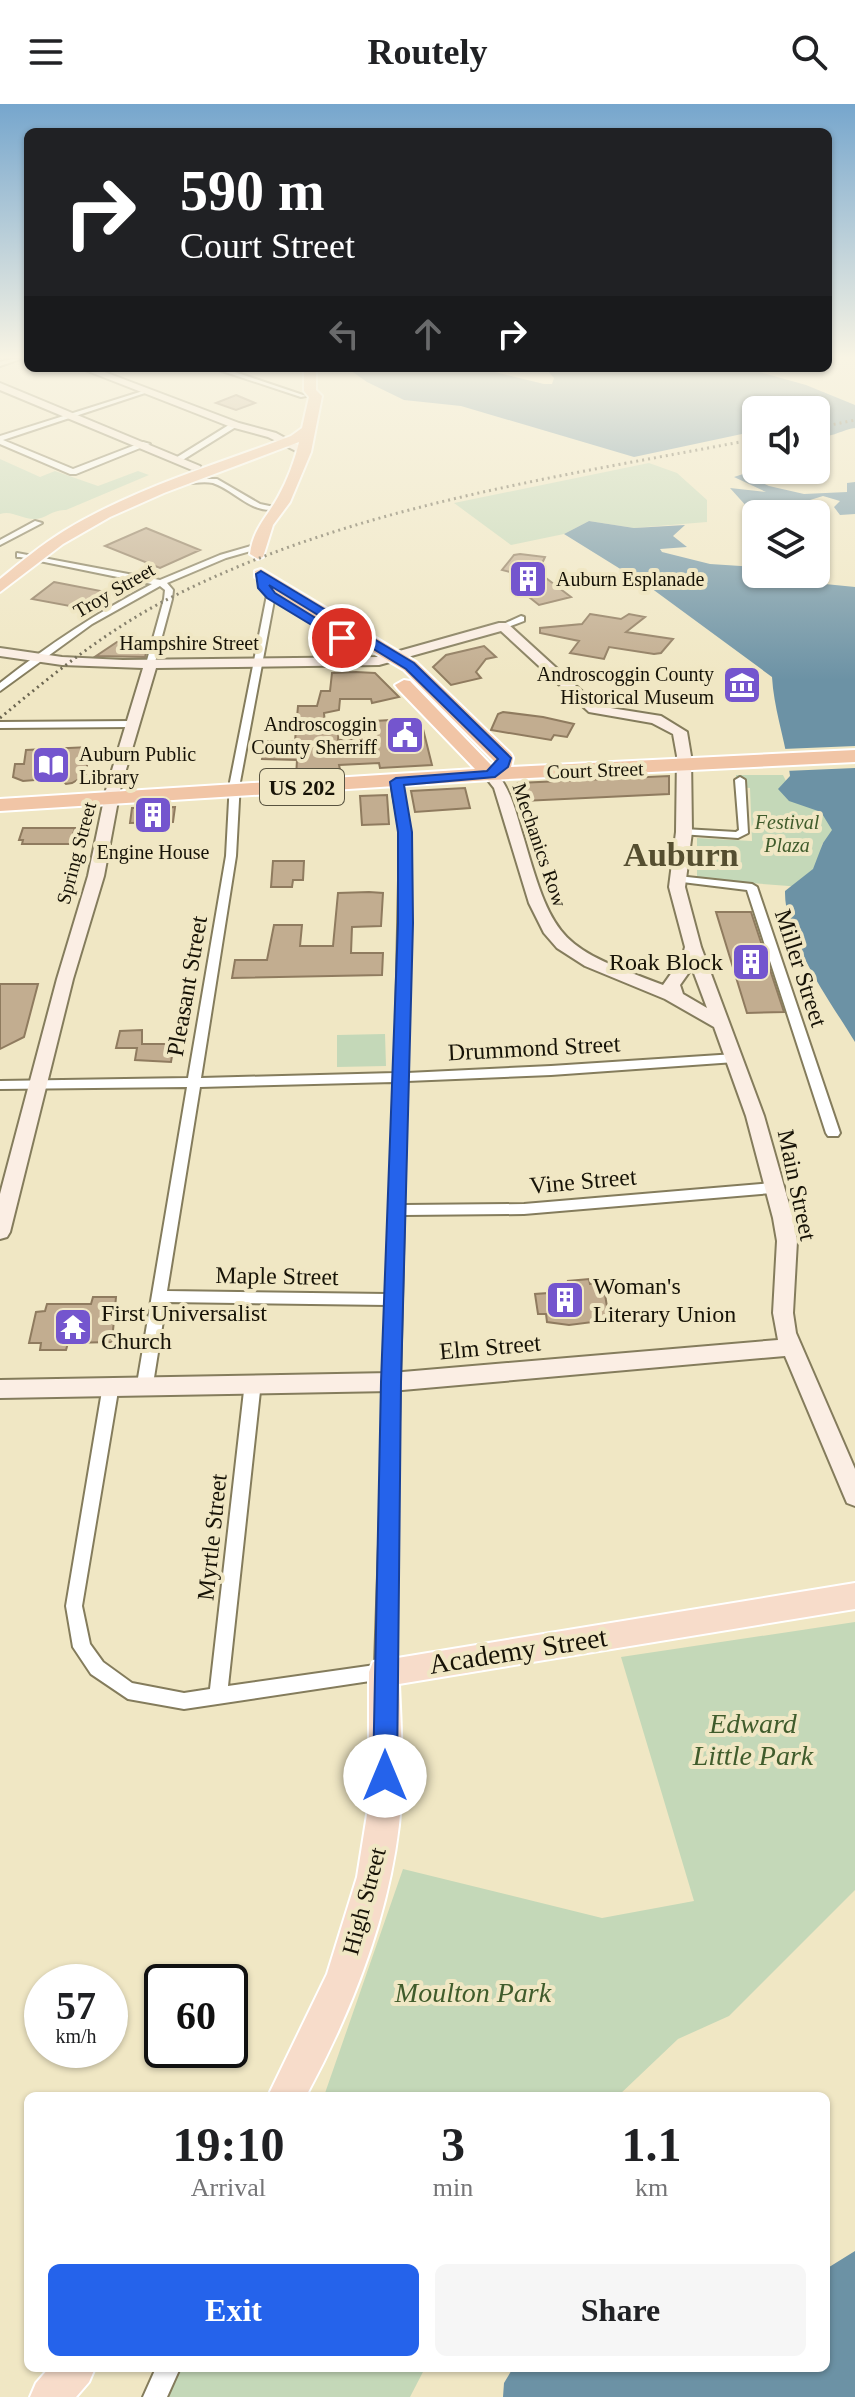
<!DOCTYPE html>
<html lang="en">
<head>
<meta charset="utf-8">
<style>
	:root { --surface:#fff; --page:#f6f6f6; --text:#202124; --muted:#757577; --accent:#2563eb }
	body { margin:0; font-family:"Times New Roman",serif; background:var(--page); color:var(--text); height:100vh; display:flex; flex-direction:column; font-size:30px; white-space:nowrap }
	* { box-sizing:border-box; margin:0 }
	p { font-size:26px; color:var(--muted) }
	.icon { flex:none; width:44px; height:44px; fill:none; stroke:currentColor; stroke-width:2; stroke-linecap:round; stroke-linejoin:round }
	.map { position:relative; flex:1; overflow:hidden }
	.drawer { position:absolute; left:24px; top:1988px; width:806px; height:280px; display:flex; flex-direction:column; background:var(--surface); border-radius:12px; box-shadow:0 2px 6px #0004 }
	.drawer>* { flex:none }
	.banner { position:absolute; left:24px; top:24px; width:808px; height:244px; border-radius:12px; box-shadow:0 2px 6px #0004; background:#202124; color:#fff; overflow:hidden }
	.buttons { position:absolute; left:742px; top:292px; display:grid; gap:16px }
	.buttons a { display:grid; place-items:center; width:88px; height:88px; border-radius:12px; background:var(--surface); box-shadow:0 2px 6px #0004; font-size:40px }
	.speed { position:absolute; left:24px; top:1860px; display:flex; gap:16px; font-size:40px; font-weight:700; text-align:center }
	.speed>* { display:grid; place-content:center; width:104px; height:104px; border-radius:50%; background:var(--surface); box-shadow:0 2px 6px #0004; line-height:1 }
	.speed small { font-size:20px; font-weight:400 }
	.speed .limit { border:4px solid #111; border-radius:12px; background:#fff; color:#111 }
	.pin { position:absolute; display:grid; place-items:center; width:68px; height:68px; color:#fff; margin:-34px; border:4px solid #fff; border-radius:50%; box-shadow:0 2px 8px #0007 }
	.me { position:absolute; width:88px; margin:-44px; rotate:0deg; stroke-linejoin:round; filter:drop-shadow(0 0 6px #0008) }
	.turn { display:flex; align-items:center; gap:28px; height:168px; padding:0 24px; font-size:36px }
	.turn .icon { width:104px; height:104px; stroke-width:2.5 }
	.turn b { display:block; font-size:56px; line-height:68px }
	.lanes { display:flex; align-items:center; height:76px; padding:0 24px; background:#0003; justify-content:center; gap:40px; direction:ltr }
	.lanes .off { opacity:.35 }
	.eta { display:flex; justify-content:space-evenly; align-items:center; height:136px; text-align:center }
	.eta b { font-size:48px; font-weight:700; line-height:56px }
	.primary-button { display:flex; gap:16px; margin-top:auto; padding:16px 24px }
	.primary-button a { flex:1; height:92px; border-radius:12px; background:var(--accent); color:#fff; font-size:32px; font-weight:700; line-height:92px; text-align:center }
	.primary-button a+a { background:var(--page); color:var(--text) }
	header { display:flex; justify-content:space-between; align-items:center; height:104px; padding:0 24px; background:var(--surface); font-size:36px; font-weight:700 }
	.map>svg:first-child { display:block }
</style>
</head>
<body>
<header><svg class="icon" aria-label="menu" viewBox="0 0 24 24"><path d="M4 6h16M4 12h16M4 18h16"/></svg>Routely<svg class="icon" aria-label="search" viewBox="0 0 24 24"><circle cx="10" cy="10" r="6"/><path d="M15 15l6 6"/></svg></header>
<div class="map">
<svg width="855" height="2293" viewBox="0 0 855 2293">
	<rect width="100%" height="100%" fill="#f0e7c4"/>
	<path fill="#c4d8b8" d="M0 355 40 373 55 367 98 382 138 367 149 371 66 406C53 405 46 415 34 415 21 415 12 406 0 410Z
		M649 359 677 369 707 396V418L634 424 589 417 564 430 511 441 454 399Z
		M736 671H783L788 681 824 706 837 726 822 740 821 748 825 753 802 783 697 775V734L752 737 750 684 737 683Z
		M385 930 386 962 337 963V931Z
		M855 1518V1786L729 1912 678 1935 618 1992H324L403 1765 602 1814 694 1797 621 1553Z
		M164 2264H425L410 2293H149Z"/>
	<path fill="#6c92a5" d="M347 264H479L544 280H552L554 274 545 264H745L806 281 855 301V324C841 326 832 334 818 332L816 306H756V327L634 353 461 302 404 296 367 278Z
		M743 370 769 382 804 390 847 388V379L855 378V410L840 411 834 403 840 397 823 392 794 401 796 410 746 409 748 404 730 384 766 388 734 373Z
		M589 417 634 424 685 421 673 432 687 443 660 445 662 448 710 460 756 463V470H775L790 480 805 478 855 483V938C830 897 784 835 785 787L813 765 823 739 832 726 821 708 789 697 778 685 790 672C786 638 774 607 772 573L651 484 564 430Z
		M855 2147V2293H503L504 2279 513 2264H826V2165Z"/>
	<path fill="#f0e7c4" d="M855 642V664L785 667 783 645Z"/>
	<path fill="#c2ad90" stroke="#8f7b5f" stroke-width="2" d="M236 291 255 299 236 306 216 299Z
		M146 424 200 446 160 464 105 442Z
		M520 450 545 453 538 468 571 493 539 501 524 489 527 488 512 479 522 471 502 466 514 451Z
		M54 478 106 488 86 505 32 495Z
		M590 510 621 515 629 510 645 513 626 528 673 535 661 549 654 550 609 543 604 555 570 549 579 537 540 529V524L582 520Z
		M117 538H149L145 553 96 552Z
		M484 542 496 553 486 555 476 568 481 574 451 581 433 563 446 551Z
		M356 568 375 569 399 593 372 599 371 595H340L339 606 324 609 325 620 339 619 338 636 378 633 375 617 406 615 408 622 422 621 432 661 380 664 379 659 339 661 341 670 296 673 297 656 262 655 265 637H295L298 602H317L321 587H330L332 569Z
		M503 608 543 613 574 620 567 633 554 631 551 636 491 626 498 610Z
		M89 643 86 671 72 679 66 680 60 674 23 677 13 673 15 660H24L26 646Z
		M669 672V690L523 697 518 679Z
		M465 684 470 704 415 708 411 687Z
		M387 691 389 720 362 721 360 692Z
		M175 703 173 718 130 719 132 704Z
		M23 724H75L70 740H22L23 736H19Z
		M273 757H304L303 776H293L292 783H271Z
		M369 788 383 789 381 822 352 823 351 849H383L382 871 232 874 235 856H267L274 821H302L300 842H333L338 789Z
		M716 808H751L784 908 747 909Z
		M0 880H38L24 933 0 945Z
		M142 926V940H174L171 958 135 956 137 944H116L120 927Z
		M589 1175 590 1180 597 1179 599 1190H605L609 1216 569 1221 547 1218 546 1210H538L535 1190 563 1188 562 1183 569 1182 568 1177Z
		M93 1193H116L112 1238 68 1239 66 1246H40L41 1239H29L36 1208 45 1207 47 1200H91Z"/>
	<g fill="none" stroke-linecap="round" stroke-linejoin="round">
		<g stroke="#847c5c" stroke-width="4">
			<path id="street" d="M12 255H20L0 262V258Z
				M213 264H223L306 292 301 293Z
				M143 287 148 288 3 336 73 365 143 338 150 340 76 370H70L0 340V332Z
				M232 319 239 321 181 357 174 355Z
				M182 375H217L260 400 279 404C254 413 235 386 213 379 203 377 190 380 179 379V375Z
				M35 417 42 419 0 441V436Z
				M258 440H261V444L226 454 167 479 173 486 172 495 154 562 146 560 164 495 165 486 160 482 92 520 0 587V579C48 541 98 508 152 480L20 453H17V449L160 476 220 451Z
				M271 488 275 491 240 678 236 752 201 974 395 969 400 728 391 678 396 675 401 678 410 728 407 969 551 962 735 950 741 954 735 958 551 971 407 977 404 1101 524 1100 772 1079 779 1084 772 1089 524 1110 404 1111 393 1568 390 1574 184 1605 128 1595 91 1570 73 1543 66 1502 103 1281 106 1277 111 1275 116 1277 119 1281 82 1502 90 1540 103 1558 132 1579 184 1589 210 1585 245 1278 248 1274 253 1272 258 1274 261 1278 228 1582 375 1561 387 1201 166 1198 153 1280 150 1284 145 1286 140 1284 137 1280 187 983 0 985V977L188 974 226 752 230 678 267 491ZM394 978 387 1190 167 1187 200 983Z
				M521 512 524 513V517L503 525 499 522Z
				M0 618 132 617 137 620 132 623 0 624Z
				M740 673 745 676 748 729 738 734 680 730V726L684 725 736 728 739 726 735 676Z
				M678 772 752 780 757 783 840 1029 838 1032H828L826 1029 747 786 674 777 673 775Z
				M156 2264H180L167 2293H143Z"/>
		</g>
		<g stroke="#847c5c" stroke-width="4">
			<path id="secondary" d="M80 264H94L239 319 276 329 309 347 300 349 268 333 231 323Z
				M0 279 200 362 201 364 192 366 0 286Z
				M499 519H507L598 602 661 612 687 628 691 652 692 728 685 783 701 843 764 1012 793 1114 797 1137 793 1209 796 1229 855 1365V1402L847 1399 844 1392 785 1252 391 1287 0 1294V1276L391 1269 778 1236 773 1209 777 1137 773 1114 746 1012 714 923 665 895 585 862 557 844 544 829 529 799 494 684 483 670 485 667H495C512 687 516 710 524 735 554 840 562 843 663 881L682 854 685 843 669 783 676 728 677 652 673 630 652 619 589 608 501 527 379 561 156 564 120 686 104 772 73 875 10 1128 7 1133 0 1135V1090L57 875 88 772 106 686 143 564 62 561 0 552V544L62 553 123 556 378 553ZM692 864 707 904 683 890 680 881Z"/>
		</g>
		<g stroke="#fff" stroke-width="4">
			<path id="primary" d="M855 1479V1505L399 1580C401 1627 404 1674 399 1721 388 1815 351 1909 306 1992H268L327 1870 357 1773 369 1698V1568L373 1558Z
				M49 2264H95L89 2278 76 2293H30L36 2279Z"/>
		</g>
		<g stroke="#fff" stroke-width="4">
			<path id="highway" d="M304 264H316V286L322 292 311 348 290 398 273 421 263 453 258 455 250 450C253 425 267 413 278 393 287 377 295 356 299 338L164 389 110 413 63 440 0 488V475C21 458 41 441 64 427 134 384 215 361 291 332L302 324 309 293 304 287Z
				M261 465 416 558 511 650 513 654 511 663 855 646V658L490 676 0 707V695L475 665 398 585 395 581 404 576 410 577 491 661 495 658 404 566 287 497 255 473V467Z"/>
		</g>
		<use href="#street" fill="#fff" fill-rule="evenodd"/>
		<use href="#secondary" fill="#fbeee4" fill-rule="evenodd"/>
		<use href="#primary" fill="#f7dcca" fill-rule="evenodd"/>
		<use href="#highway" fill="#f1c5a6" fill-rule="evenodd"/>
		<path stroke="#6b6550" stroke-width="3" stroke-dasharray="2 4" stroke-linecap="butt" d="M816 324 855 316
			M0 614C53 570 106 527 168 495 350 402 557 373 756 335"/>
	</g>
	<linearGradient id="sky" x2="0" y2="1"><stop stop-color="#76a6cd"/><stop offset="0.44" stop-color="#f8f4e4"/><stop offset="1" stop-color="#f8f4e4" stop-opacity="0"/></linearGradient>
	<rect width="855" height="576" fill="url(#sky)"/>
	<path fill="#2563eb" stroke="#184099" stroke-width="2" d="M261 467 414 559 511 654 508 663 495 673 404 681 412 728 413 819 401 1278 397 1672 394 1680 385 1683 377 1680 373 1672 381 1278 398 819V728L390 678 396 674 487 667 498 655 406 565 269 481 275 489 348 534 338 537 267 494 258 484 256 470Z"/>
	<defs>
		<g id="building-square" transform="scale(2)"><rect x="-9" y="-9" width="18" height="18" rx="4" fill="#7455ce" stroke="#f0e7c4"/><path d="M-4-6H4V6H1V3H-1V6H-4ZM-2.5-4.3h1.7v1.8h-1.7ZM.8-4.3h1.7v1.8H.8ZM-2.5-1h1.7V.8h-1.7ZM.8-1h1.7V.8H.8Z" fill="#fff"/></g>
		<g id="museum-square" transform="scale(2)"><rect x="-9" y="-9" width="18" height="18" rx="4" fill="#7455ce" stroke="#f0e7c4"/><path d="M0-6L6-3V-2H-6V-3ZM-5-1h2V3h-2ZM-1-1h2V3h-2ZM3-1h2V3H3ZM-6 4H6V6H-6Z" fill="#fff"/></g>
		<g id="civic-square" transform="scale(2)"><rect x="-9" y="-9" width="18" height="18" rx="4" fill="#7455ce" stroke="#f0e7c4"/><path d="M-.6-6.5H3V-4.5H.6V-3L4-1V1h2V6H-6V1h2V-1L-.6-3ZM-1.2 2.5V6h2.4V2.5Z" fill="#fff"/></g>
		<g id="library-square" transform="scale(2)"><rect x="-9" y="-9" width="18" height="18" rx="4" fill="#7455ce" stroke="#f0e7c4"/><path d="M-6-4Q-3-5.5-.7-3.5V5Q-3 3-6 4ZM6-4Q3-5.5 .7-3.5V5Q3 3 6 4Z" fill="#fff"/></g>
		<g id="temple-square" transform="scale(2)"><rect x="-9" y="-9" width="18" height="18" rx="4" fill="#7455ce" stroke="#f0e7c4"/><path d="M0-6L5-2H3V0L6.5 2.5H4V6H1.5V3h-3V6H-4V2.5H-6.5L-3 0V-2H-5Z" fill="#fff"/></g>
	</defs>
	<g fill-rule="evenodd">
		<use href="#building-square" x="528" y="475"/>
		<use href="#museum-square" x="742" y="581"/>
		<use href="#civic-square" x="405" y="631"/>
		<use href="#library-square" x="51" y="661"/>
		<use href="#building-square" x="153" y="711"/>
		<use href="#building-square" x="751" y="858"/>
		<use href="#building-square" x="565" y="1196"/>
		<use href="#temple-square" x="73" y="1223"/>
	</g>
	<g text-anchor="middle" stroke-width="8" stroke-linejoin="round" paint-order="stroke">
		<g font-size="20" fill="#171307" stroke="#f0e7c4" text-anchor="start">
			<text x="556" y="482">Auburn Esplanade</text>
			<text x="714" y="577" text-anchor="end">Androscoggin County<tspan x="714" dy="23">Historical Museum</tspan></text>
			<text x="377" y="627" text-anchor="end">Androscoggin<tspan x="377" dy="23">County Sherriff</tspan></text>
			<text x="79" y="657">Auburn Public<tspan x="79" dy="23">Library</tspan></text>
			<text x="153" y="755" text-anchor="middle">Engine House</text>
		</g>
		<g font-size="20" fill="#171307" stroke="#f0e7c4">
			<text transform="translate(114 486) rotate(-30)" y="7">Troy Street</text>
			<text x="189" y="546">Hampshire Street</text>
			<text transform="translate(595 666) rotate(-2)" y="7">Court Street</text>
			<text transform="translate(540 741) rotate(71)" y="7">Mechanics Row</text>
			<text transform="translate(76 749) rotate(-75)" y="7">Spring Street</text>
		</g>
		<g font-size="20" font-style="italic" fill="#405c2c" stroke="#f0e7c4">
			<text x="787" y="725">Festival<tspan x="787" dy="23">Plaza</tspan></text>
		</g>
		<rect fill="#f0e7c4" stroke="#585340" stroke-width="2" x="260" y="665" width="84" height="36" rx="6"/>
		<g font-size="22" font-weight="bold" fill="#171307">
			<text x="302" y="691">US 202</text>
		</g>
		<g font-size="24" fill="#171307" stroke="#f0e7c4" text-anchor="start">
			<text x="723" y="866" text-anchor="end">Roak Block</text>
			<text x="593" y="1190">Woman's<tspan x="593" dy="28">Literary Union</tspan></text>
			<text x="101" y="1217">First Universalist<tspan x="101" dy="28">Church</tspan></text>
		</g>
		<g font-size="24" fill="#171307" stroke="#f0e7c4">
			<text transform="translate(801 864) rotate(72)" y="8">Miller Street</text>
			<text transform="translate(187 882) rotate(-80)" y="8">Pleasant Street</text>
			<text transform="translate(534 944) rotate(-3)" y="8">Drummond Street</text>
			<text transform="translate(583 1077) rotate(-5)" y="8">Vine Street</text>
			<text transform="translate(797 1081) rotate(78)" y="8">Main Street</text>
			<text transform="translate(277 1172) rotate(1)" y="8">Maple Street</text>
			<text transform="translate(490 1243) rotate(-5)" y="8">Elm Street</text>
			<text transform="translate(212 1433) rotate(-84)" y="8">Myrtle Street</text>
			<text transform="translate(364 1797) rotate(-75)" y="8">High Street</text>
		</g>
		<g font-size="28" fill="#171307" stroke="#f0e7c4">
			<text transform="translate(518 1546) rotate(-9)" y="10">Academy Street</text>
		</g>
		<g font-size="28" font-style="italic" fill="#405c2c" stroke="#f0e7c4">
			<text x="753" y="1629">Edward<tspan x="753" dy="32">Little Park</tspan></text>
			<text x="473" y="1898">Moulton Park</text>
		</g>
		<g font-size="34" font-weight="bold" fill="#554e30" stroke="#f0e7c4">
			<text x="681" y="762">Auburn</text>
		</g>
	</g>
</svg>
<div class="buttons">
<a><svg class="icon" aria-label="sound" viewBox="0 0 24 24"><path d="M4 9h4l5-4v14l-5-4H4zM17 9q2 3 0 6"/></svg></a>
<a><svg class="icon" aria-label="layers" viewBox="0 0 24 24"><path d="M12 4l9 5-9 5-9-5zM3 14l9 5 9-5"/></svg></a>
</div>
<div class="speed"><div>57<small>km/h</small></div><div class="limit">60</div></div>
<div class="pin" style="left:342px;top:534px;background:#d93025"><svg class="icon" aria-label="arrive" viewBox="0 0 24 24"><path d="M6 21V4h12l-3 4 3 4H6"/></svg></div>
<svg class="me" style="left:385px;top:1672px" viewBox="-20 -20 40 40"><circle r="19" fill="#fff"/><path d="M0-13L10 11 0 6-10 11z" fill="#2563eb"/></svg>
<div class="banner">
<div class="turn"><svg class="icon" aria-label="right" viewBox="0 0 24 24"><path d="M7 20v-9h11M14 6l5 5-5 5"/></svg><div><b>590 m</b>Court Street</div></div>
<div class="lanes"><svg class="icon off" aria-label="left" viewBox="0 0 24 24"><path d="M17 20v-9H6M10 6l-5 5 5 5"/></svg><svg class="icon off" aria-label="ahead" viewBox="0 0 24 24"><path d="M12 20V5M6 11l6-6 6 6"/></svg><svg class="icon" aria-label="right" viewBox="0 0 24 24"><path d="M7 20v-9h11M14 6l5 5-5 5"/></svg></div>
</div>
<section class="drawer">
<div class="eta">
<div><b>19:10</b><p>Arrival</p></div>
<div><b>3</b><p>min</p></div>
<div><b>1.1</b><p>km</p></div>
</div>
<div class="primary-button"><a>Exit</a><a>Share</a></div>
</section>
</div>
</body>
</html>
